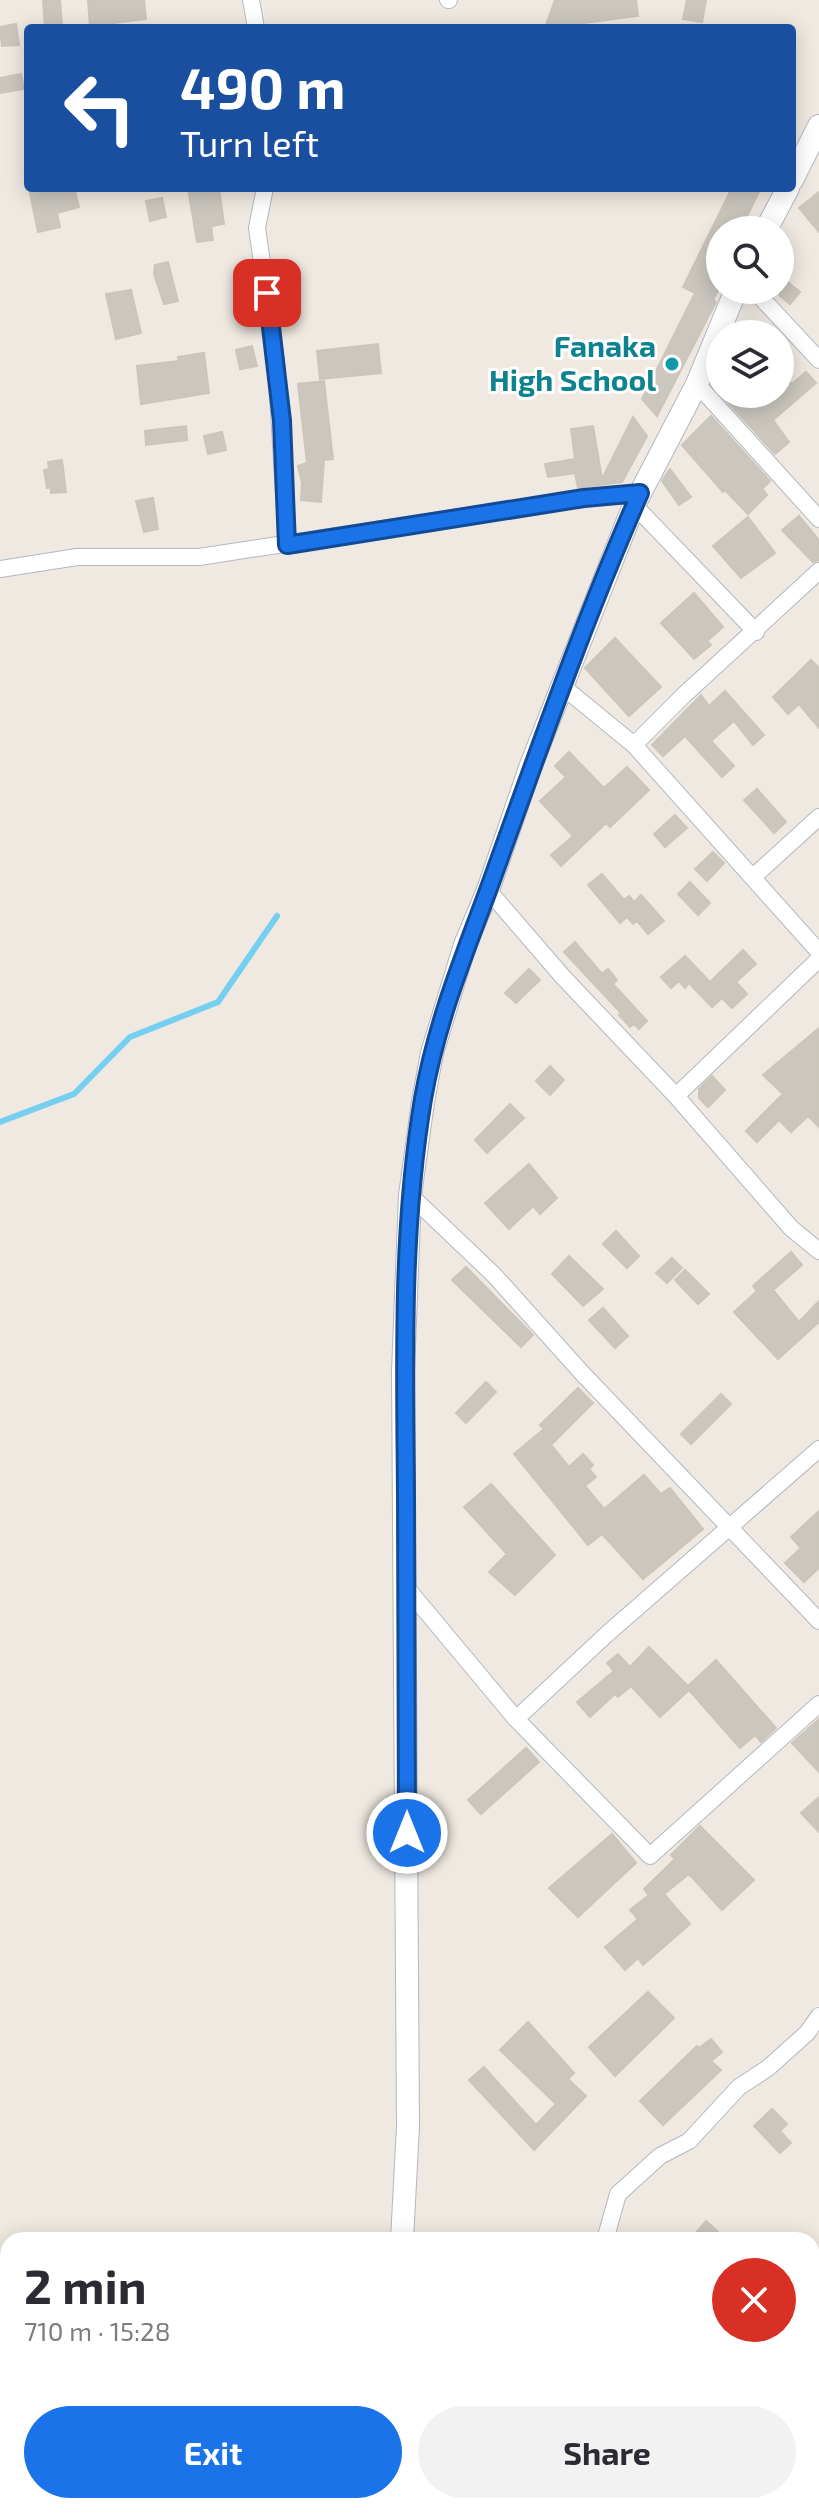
<!DOCTYPE html>
<html lang="en">
<head>
<meta charset="utf-8">
<style>
	:root { --surface:#fff; --page:#f2f2f3; --text:#2b2b33; --muted:#7c7c81; --accent:#1a73e8 }
	body { margin:0; font-family:"Exo 2",sans-serif; background:var(--page); color:var(--text); height:100vh; display:flex; flex-direction:column; font-size:30px; white-space:nowrap }
	* { box-sizing:border-box; margin:0 }
	p { font-size:26px; color:var(--muted) }
	.icon { flex:none; width:44px; height:44px; fill:none; stroke:currentColor; stroke-width:2; stroke-linecap:round; stroke-linejoin:round }
	.map { position:relative; flex:1; overflow:hidden }
	.panel { position:absolute; left:0px; top:2232px; width:820px; height:282px; display:flex; flex-direction:column; background:var(--surface); border-radius:24px 24px 0 0; box-shadow:0 4px 20px #0003 }
	.panel>* { flex:none }
	.guide { position:absolute; left:24px; top:24px; width:772px; height:168px; border-radius:8px; box-shadow:0 4px 20px #0003; background:#1a4fa0; color:#fff; overflow:hidden }
	.controls { position:absolute; left:706px; top:216px; display:grid; gap:16px }
	.controls a { display:grid; place-items:center; width:88px; height:88px; border-radius:50%; background:var(--surface); box-shadow:0 4px 20px #0003; font-size:40px }
	.pin { position:absolute; display:grid; place-items:center; width:68px; height:68px; color:#fff; margin:-34px; border-radius:16px; box-shadow:0 4px 12px #0006 }
	.me { position:absolute; width:88px; margin:-44px; rotate:0deg; stroke-linejoin:round; filter:drop-shadow(0 0 6px #0008) }
	.turn { display:flex; align-items:center; gap:28px; height:168px; padding:0 24px; font-size:36px }
	.turn .icon { width:104px; height:104px; stroke-width:2.5 }
	.turn b { display:block; font-size:56px; line-height:68px }
	.round { display:grid; place-items:center; flex:none; width:84px; height:84px; border-radius:42px; background:var(--page) }
	.head { display:flex; align-items:center; justify-content:space-between; height:136px; padding:0 24px }
	h1 { font-size:48px; font-weight:700; line-height:60px }
	.button { display:flex; gap:16px; margin-top:auto; padding:16px 24px }
	.button a { flex:1; height:92px; border-radius:48px; background:var(--accent); color:#fff; font-size:32px; font-weight:700; line-height:92px; text-align:center }
	.button a+a { background:var(--page); color:var(--text) }
	.map>svg:first-child { display:block }
</style>
</head>
<body>
<div class="map">
<svg width="819" height="2513" viewBox="0 0 819 2513">
	<rect width="100%" height="100%" fill="#efe9e1"/>
	<g fill="none" stroke-linecap="round" stroke-linejoin="round">
		<path stroke="#75cff0" stroke-width="6" d="M0 1122 74 1094 130 1037 218 1002 277 916"/>
	</g>
	<path fill="#cbc7bf" stroke="#cbc5ba" stroke-width="2" d="M43 0H60L62 28H45Z
		M101 0H144L146 19 90 26 88 1Z
		M555 0H636L638 16 545 28Z
		M687 0H706L702 22 683 19Z
		M16 24 19 45 2 46 0 27Z
		M21 74 24 89 0 93V78Z
		M29 188H74L79 207 57 213 60 227 38 232Z
		M188 188H219L224 224 211 226 213 240 197 242Z
		M732 188H761L740 230H720V286L713 300 716 302 657 416 642 399 695 293 683 287Z
		M819 192V232L799 208Z
		M162 198 166 217 150 221 146 201Z
		M168 262 178 301 164 304 154 274 155 265Z
		M780 276 800 292 790 304 780 296Z
		M131 290 141 333 116 339 106 294Z
		M378 344 381 373 320 379 317 351Z
		M252 346 257 366 240 369 236 350Z
		M204 353 209 393 141 404 137 366 179 361 178 357Z
		M780 371 792 384 806 372 816 383 773 420 789 442 775 454 727 401 734 394H743L753 406 767 394H780Z
		M324 381 333 459 324 460 321 502 301 500 302 483 298 466 307 463 298 384Z
		M711 416 770 481 762 489 767 495 748 514 725 490 723 492 682 445Z
		M633 417 647 436 622 482 578 488 575 473 548 477 545 464 575 459 571 429 593 426 602 479Z
		M186 426 187 440 146 445 145 431Z
		M222 432 226 450 208 454 204 436Z
		M62 460 66 492 51 493V487L47 488 44 470 49 469 48 462Z
		M670 469 691 497 679 505 662 481Z
		M153 498 158 529 144 532 136 501Z
		M799 516 819 540V560L813 562 782 530Z
		M748 517 775 553 741 578 713 546Z
		M694 593 723 627 707 641 711 645 694 659 661 623Z
		M615 638 661 687 629 716 585 668Z
		M811 660 819 668V728L799 704 788 714 773 697Z
		M725 691 764 735 753 745 734 721 711 741 734 766 722 777 685 736 663 756 652 745 701 695 709 706Z
		M569 752 604 788 627 767 649 790 610 827 606 823 561 866 551 855 573 836 540 801 566 777 555 766Z
		M757 789 786 822 774 833 744 800Z
		M675 815 687 828 665 847 654 834Z
		M713 852 724 863 707 881 695 869Z
		M602 874 624 900 629 896 634 902 641 895 664 921 648 934 637 921 633 924 627 917 620 923 588 885Z
		M690 882 710 903 698 915 678 894Z
		M575 942 602 974 608 969 617 980 613 984 647 1021 639 1029 634 1024 630 1027 619 1015 621 1013 564 952Z
		M743 950 756 964 736 982 747 994 732 1008 722 998 712 1007 689 983 685 988 679 981 671 988 661 977 685 956 710 982Z
		M529 969 540 980 516 1003 505 993Z
		M819 1028V1127L808 1116 791 1132 779 1120 757 1142 746 1131 783 1094 763 1075Z
		M550 1066 564 1080 550 1095 536 1081Z
		M712 1076 725 1090 708 1107 699 1098V1089Z
		M510 1104 524 1118 487 1153 475 1140Z
		M529 1164 557 1198 540 1214 533 1206 509 1229 485 1203Z
		M616 1231 639 1256 627 1268 603 1244Z
		M791 1252 802 1265 773 1290 799 1322 819 1301V1322L778 1359 734 1312 757 1291 753 1286Z
		M569 1256 603 1289 583 1306 552 1274Z
		M672 1258 682 1268 667 1283 656 1273Z
		M466 1267 533 1335 521 1347 452 1280Z
		M685 1270 709 1294 698 1304 675 1280Z
		M603 1308 628 1336 615 1348 589 1320Z
		M486 1382 496 1392 466 1423 456 1413Z
		M578 1388 593 1403 551 1445 569 1467 583 1454 593 1465 589 1469 596 1477 585 1486 604 1509 644 1475 661 1494 670 1488 703 1529 643 1579 602 1534 588 1545 514 1454 544 1429 540 1425Z
		M721 1394 731 1404 691 1444 681 1434Z
		M491 1484 555 1555 515 1595 489 1572 507 1554 464 1507Z
		M819 1511V1568L804 1582 785 1563 801 1548 791 1537Z
		M649 1647 688 1686 716 1660 776 1728 761 1742 755 1735 740 1748 689 1690 660 1717 631 1686 618 1697 615 1694 590 1717 577 1702 614 1671 607 1663 618 1654 630 1667Z
		M819 1719V1772L792 1743Z
		M526 1748 539 1762 481 1814 468 1800Z
		M819 1797V1832L801 1813Z
		M700 1826 754 1880 722 1910 689 1874 664 1894 690 1924 643 1965 638 1958 625 1970 605 1947 638 1919 630 1910 649 1895 644 1889 675 1859 671 1855Z
		M612 1834 636 1863 578 1917 549 1888Z
		M648 1992 674 2018 615 2076 589 2047Z
		M528 2022 574 2073 568 2079 586 2096 534 2150 469 2080 484 2067 536 2125 556 2104 500 2050Z
		M711 2039 722 2052 711 2061 721 2070 663 2125 640 2101 697 2046 699 2048Z
		M772 2109 787 2124 780 2131 791 2143 780 2153 754 2126Z
		M706 2221 727 2240H690Z"/>
	<g fill="none" stroke-linecap="round" stroke-linejoin="round">
		<g stroke="#b4b7c1" stroke-width="18">
			<path id="street" d="M251 0 256 28
				M448 0H449
				M265 188 257 228 276 361 287 545
				M754 290 819 360
				M697 384 819 519
				M634 505 756 632
				M0 569 77 557H199L584 498 640 493
				M562 686 634 745 819 952
				M634 745 684 695 819 571
				M753 877 819 817
				M488 890 563 977 676 1096 791 1228 819 1251
				M676 1096 819 959
				M410 1195 494 1275 582 1373 819 1621
				M405 1586 516 1719 650 1856 819 1704
				M516 1719 607 1634 819 1449
				M605 2240 618 2194 660 2156 689 2141 739 2087 768 2068 807 2033 819 2016
				M493 2513 498 2506"/>
		</g>
		<g stroke="#b4b7c1" stroke-width="24">
			<path id="secondary" d="M792 180 819 126
				M766 230 788 188
				M402 2240 408 2126 403 1371 410 1195 423 1102 432 1053 465 945 488 890 531 765 634 505 697 384 736 290
				M418 2506V2513"/>
		</g>
		<use href="#street" stroke="#fff" stroke-width="16"/>
		<use href="#secondary" stroke="#fff" stroke-width="22"/>
	</g>
	<g fill="none" stroke-linecap="round" stroke-linejoin="round">
		<g stroke="#114b97" stroke-width="20">
			<path id="route" d="M267 293 282 421 287 545 584 498 640 493C583 622 537 755 489 888 463 958 436 1024 423 1099 401 1230 405 1362 406 1494 407 1607 407 1720 407 1833"/>
		</g>
		<use href="#route" stroke="#1a73e8" stroke-width="14"/>
	</g>
	<circle fill="#0f9aa8" stroke="#fff" stroke-width="3" cx="672" cy="364" r="8"/>
	<g text-anchor="middle" stroke-width="6" stroke-linejoin="round" paint-order="stroke">
		<g font-size="30" font-weight="bold" fill="#0d838f" stroke="#fff" text-anchor="end">
			<text x="656" y="357">Fanaka<tspan x="656" dy="34">High School</tspan></text>
		</g>
	</g>
</svg>
<div class="controls">
<a><svg class="icon" aria-label="search" viewBox="0 0 24 24"><circle cx="10" cy="10" r="6"/><path d="M15 15l6 6"/></svg></a>
<a><svg class="icon" aria-label="layers" viewBox="0 0 24 24"><path d="M12 4l9 5-9 5-9-5zM3 14l9 5 9-5"/></svg></a>
</div>
<div class="pin" style="left:267px;top:293px;background:#d93025"><svg class="icon" aria-label="arrive" viewBox="0 0 24 24"><path d="M6 21V4h12l-3 4 3 4H6"/></svg></div>
<svg class="me" style="left:407px;top:1833px" viewBox="-20 -20 40 40"><circle r="17" fill="#1a73e8" stroke="#fff" stroke-width="3"/><path d="M0-11L8 9 0 5-8 9z" fill="#fff"/></svg>
<div class="guide">
<div class="turn"><svg class="icon" aria-label="left" viewBox="0 0 24 24"><path d="M17 20v-9H6M10 6l-5 5 5 5"/></svg><div><b>490 m</b>Turn left</div></div>
</div>
<section class="panel">
<div class="head"><div><h1>2 min</h1><p>710 m · 15:28</p></div><a class="round" style="background:#d93025;color:#fff"><svg class="icon" aria-label="close" viewBox="0 0 24 24"><path d="M6 6l12 12M18 6L6 18"/></svg></a></div>
<div class="button"><a>Exit</a><a>Share</a></div>
</section>
</div>
</body>
</html>
